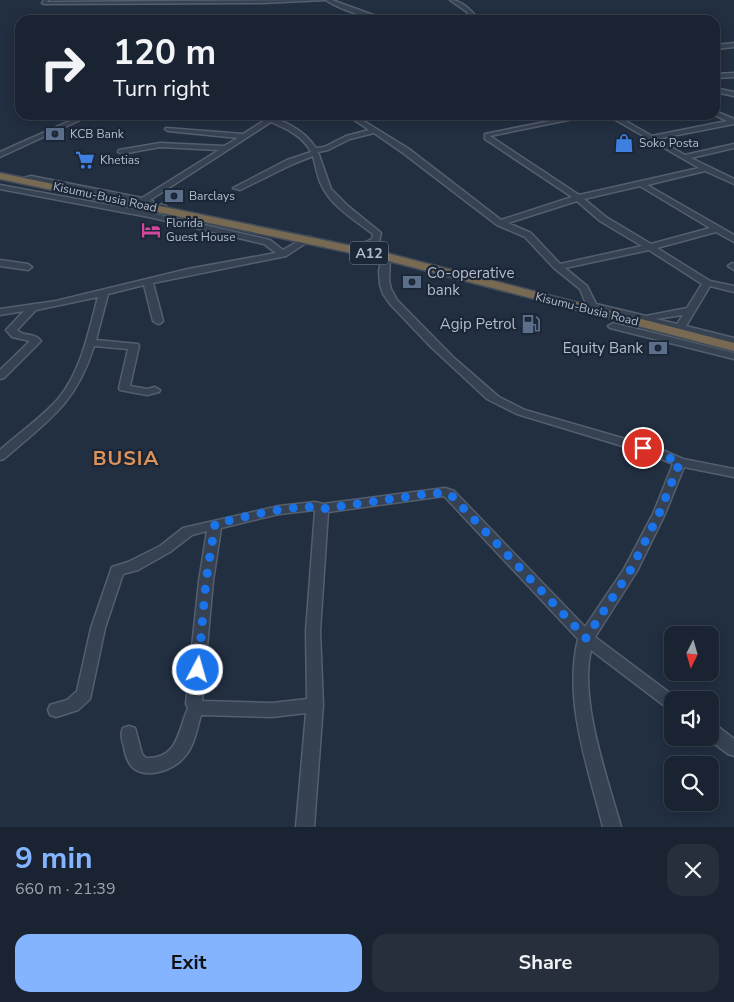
<!DOCTYPE html>
<html lang="en">
<head>
<meta charset="utf-8">
<style>
	:root { --surface:#1a2331; --page:#272f3d; --text:#f1f3f6; --muted:#9fa4ab; --line:#38404d; --accent:#84b4ff }
	body { margin:0; font-family:"Nunito Sans",sans-serif; background:var(--page); color:var(--text); height:100vh; display:flex; flex-direction:column; font-size:19px; white-space:nowrap }
	* { box-sizing:border-box; margin:0 }
	p { font-size:16px; color:var(--muted) }
	.icon { flex:none; width:28px; height:28px; fill:none; stroke:currentColor; stroke-width:2; stroke-linecap:round; stroke-linejoin:round }
	.map { position:relative; height:827px; overflow:hidden }
	.side { display:flex; flex-direction:column; background:var(--surface); flex:1 }
	.side>* { flex:none }
	.guide { position:absolute; left:15px; top:15px; width:705px; height:105px; border-radius:15px; box-shadow:0 2px 12px #0003,0 0 0 1px var(--line); background:#1a2331; color:var(--text); overflow:hidden }
	.needle { width:32px; rotate:185deg }
	.fabs { position:absolute; left:664px; top:626px; display:grid; gap:10px }
	.fabs a { display:grid; place-items:center; width:55px; height:55px; border-radius:10px; background:var(--surface); box-shadow:0 2px 12px #0003,0 0 0 1px var(--line); font-size:25px }
	.pin { position:absolute; display:grid; place-items:center; width:42px; height:42px; color:#fff; margin:-21px; border:2px solid #fff; border-radius:50%; box-shadow:0 1px 5px #0007 }
	.me { position:absolute; width:55px; margin:-28px; rotate:6deg; stroke-linejoin:round; filter:drop-shadow(0 0 4px #0008) }
	.turn { display:flex; align-items:center; gap:18px; height:105px; padding:0 15px; font-size:22px }
	.turn .icon { width:65px; height:65px; stroke-width:2.5 }
	.turn b { display:block; font-size:35px; line-height:42px }
	.round { display:grid; place-items:center; flex:none; width:52px; height:52px; border-radius:15px; background:var(--page) }
	.summary { display:flex; align-items:center; justify-content:space-between; height:85px; padding:0 15px }
	h1 { font-size:30px; font-weight:700; line-height:38px; color:var(--accent) }
	.button { display:flex; gap:10px; margin-top:auto; padding:10px 15px }
	.button a { flex:1; height:58px; border-radius:15px; background:var(--accent); color:#111; font-size:20px; font-weight:700; line-height:58px; text-align:center }
	.button a+a { background:var(--page); color:var(--text) }
	.map>svg:first-child { display:block }
</style>
</head>
<body>
<div class="map">
<svg width="734" height="827" viewBox="0 0 734 827">
	<rect width="100%" height="100%" fill="#222f41"/>
	<g fill="none" stroke-linecap="round" stroke-linejoin="round">
		<g stroke="#545f6e" stroke-width="3">
			<path id="minor" d="M44 0H48L47 2 325 0 261 3 44 4 42 3Z
				M326 0H332L387 20C370 20 339 9 326 0Z
				M450 0C462 0 472 11 479 20H473L467 12Z
				M734 43V47L715 49V45Z
				M734 73V77L715 78V74Z
				M715 88 734 92V96L715 92Z
				M715 111 734 119V124L657 139 685 155 734 144V148L691 158 734 179V184L705 171 647 185 734 235V242L716 232 657 248 710 281 734 286V292L710 286 686 326 734 338V344L682 331 677 335 672 332 674 329 594 309 589 312 586 311 584 309 587 306 580 289 554 268 525 237 497 225 403 153 374 133 350 139 328 150 318 152 331 189 348 206 381 233 379 242 356 253 352 250 353 248 372 239 373 234C355 220 332 207 322 186 317 177 316 166 313 156L293 164 240 190 233 188 287 160 311 152C303 136 287 129 271 122L150 200 154 202 150 204 31 180 19 182 15 180 31 176 142 198 219 150 160 147 122 154 118 152 119 150 160 143 224 146 238 138 168 131 165 129 166 128 243 134 265 120 253 115C276 115 303 128 316 148L324 147 346 136 369 130 347 115H354L409 149 501 220 572 197 485 139V134L580 115H593L490 136 579 195 699 168 607 115H615L652 136 727 121 714 115ZM640 186 710 228 651 244 606 217 584 199ZM577 201 600 221 642 246 560 264 531 233 508 223ZM649 250 702 284 687 308 646 316 596 304 587 286 565 268ZM683 315 677 324 656 319Z
				M83 115H91L0 157V152Z
				M0 185 148 212 162 204 166 206 156 214 270 240 283 250 305 237H311L312 239 286 256 153 283 163 321 161 323 158 324 153 321 144 285 108 294 96 340 138 344 139 346 130 386 147 389 155 387 160 390 159 392 147 395 120 390 119 388 128 349 94 346C75 406 48 420 4 459L0 460V450C19 433 41 418 58 399 81 372 89 330 98 297L36 310 17 330C24 337 34 332 41 341L4 378 0 379V370L30 341 12 337 6 330 24 311 0 315V309L56 301 188 269 276 253 264 244 149 217 0 189Z
				M386 254 390 257 389 280 391 289 397 300 454 358 499 397 525 410 660 449 683 459 734 469V477L684 467 665 514 637 571 595 637 679 700H672V709L666 707 591 650C579 700 607 777 621 827H603C588 767 563 701 578 639L444 496 328 512 320 631 323 705 314 827H296L306 713 272 717 201 715C197 728 195 744 186 755 176 769 149 780 133 768 128 763 125 754 124 747 122 740 120 734 123 728L129 726 135 728 142 754 146 758C179 759 178 730 188 708L186 704 199 581 207 531 192 535 170 552 138 570 123 574 105 628 90 699 78 710 56 717 50 715 48 710 50 705 67 700 77 691 91 628 112 567 128 562 160 546 183 528 279 506 315 502 323 504 445 488 454 491 585 627 624 569 653 514 673 464 652 455 517 414 487 399 431 347 390 304 383 294 380 285 379 271 382 257ZM314 510 315 511 306 631 307 699 272 703 202 701 213 581 221 528 279 514Z
				M0 260 28 264 32 267 28 270 0 266Z
				M732 263 734 264V270L728 266Z
				M613 323 734 353V359L610 328 608 326Z
				M710 723 716 725 734 739V756L728 754 707 738H710Z"/>
		</g>
		<g stroke="#414c5b" stroke-width="3">
			<path id="highway" d="M0 173 386 253 734 343V351L385 260 0 179Z"/>
		</g>
		<use href="#minor" fill="#364151" fill-rule="evenodd"/>
		<use href="#highway" fill="#786952" fill-rule="evenodd"/>
	</g>
	<g fill="none" stroke-linecap="round" stroke-linejoin="round">
		<path stroke="#1a73e8" stroke-width="9" stroke-dasharray="0 16.2" d="M198 670 206 581 215 524C236 519 304 501 322 509L433 493 450 494 586 638 630 571 659 514 680 462 643 448"/>
	</g>
	<defs>
		<g id="bank-bare" transform="scale(1.5)"><path d="M-6-4H6V4H-6ZM0-2.3a2.3 2.3 0 1 0 0 4.6a2.3 2.3 0 1 0 0-4.6Z" fill="#5c6f8a" stroke="#1b2636" stroke-width="2.5" paint-order="stroke"/></g>
		<g id="shop-bare" transform="scale(1.5)"><path d="M-5-2.5h2.3a2.7 3.5 0 0 1 5.4 0H5L5.5 6h-11ZM-1.5-2.5h3a1.5 2.3 0 0 0-3 0Z" fill="#3f7fe0" stroke="#1b2636" stroke-width="2.5" paint-order="stroke"/></g>
		<g id="supermarket-bare" transform="scale(1.5)"><path d="M-6-5.5h2.5l.6 2H6L4.5 2H-2.5L-4.4-4H-6ZM-1.5 3.2a1.3 1.3 0 1 0 .1 0ZM3 3.2a1.3 1.3 0 1 0 .1 0Z" fill="#3f7fe0" stroke="#1b2636" stroke-width="2.5" paint-order="stroke"/></g>
		<g id="hotel-bare" transform="scale(1.5)"><path d="M-6-4.5h1.5V1H6V5H4.5V3h-9V5H-6ZM-4 0a1.8 1.8 0 1 1 3.6 0ZM.5 0V-2.5h3Q6-2.5 6 0Z" fill="#d1479c" stroke="#1b2636" stroke-width="2.5" paint-order="stroke"/></g>
		<g id="fuel-bare" transform="scale(1.5)"><path d="M-5.5-6h7V0h2V4h1.3V-2.5L3-4.5l.8-.8L6-3V5H2.5V1h-1V6h-7ZM-4.2-4.7v3.2H.2V-4.7Z" fill="#5c6f8a" stroke="#1b2636" stroke-width="2.5" paint-order="stroke"/></g>
	</defs>
	<g fill-rule="evenodd">
		<use href="#bank-bare" x="55" y="134"/>
		<use href="#shop-bare" x="624" y="143"/>
		<use href="#supermarket-bare" x="85" y="160"/>
		<use href="#bank-bare" x="174" y="196"/>
		<use href="#hotel-bare" x="151" y="230"/>
		<use href="#bank-bare" x="412" y="282"/>
		<use href="#fuel-bare" x="531" y="324"/>
		<use href="#bank-bare" x="658" y="348"/>
	</g>
	<g text-anchor="middle" stroke-width="4.5" stroke-linejoin="round" paint-order="stroke">
		<g font-size="12" fill="#b3bccb" stroke="#1b2636" text-anchor="start">
			<text x="70" y="138">KCB Bank</text>
			<text x="639" y="147">Soko Posta</text>
			<text x="100" y="164">Khetias</text>
			<text x="189" y="200">Barclays</text>
			<text x="166" y="227">Florida<tspan x="166" dy="14">Guest House</tspan></text>
		</g>
		<g font-size="12" fill="#b3bccb" stroke="#1b2636">
			<text transform="translate(105 197) rotate(12)" y="4">Kisumu-Busia Road</text>
			<text transform="translate(587 309) rotate(14)" y="4">Kisumu-Busia Road</text>
		</g>
		<rect fill="#1b2636" stroke="#858f9e" stroke-width="1" x="350" y="241.5" width="38" height="23" rx="4"/>
		<g font-size="14" font-weight="bold" fill="#b3bccb">
			<text x="369" y="258">A12</text>
		</g>
		<g font-size="15" fill="#b3bccb" stroke="#1b2636" text-anchor="end">
			<text x="427" y="278" text-anchor="start">Co-operative<tspan x="427" dy="17">bank</tspan></text>
			<text x="516" y="329">Agip Petrol</text>
			<text x="643" y="353">Equity Bank</text>
		</g>
		<g font-size="20" font-weight="bold" letter-spacing="1" fill="#e09359" stroke="#1b2636">
			<text x="126" y="465">BUSIA</text>
		</g>
	</g>
</svg>
<div class="fabs">
<a><svg class="needle" viewBox="-14 -14 28 28"><path d="M0-13l5 13h-10z" fill="#e53935"/><path d="M0 13l5-13h-10z" fill="#9fa4ab"/></svg></a>
<a><svg class="icon" aria-label="sound" viewBox="0 0 24 24"><path d="M4 9h4l5-4v14l-5-4H4zM17 9q2 3 0 6"/></svg></a>
<a><svg class="icon" aria-label="search" viewBox="0 0 24 24"><circle cx="10" cy="10" r="6"/><path d="M15 15l6 6"/></svg></a>
</div>
<div class="pin" style="left:643px;top:448px;background:#d93025"><svg class="icon" aria-label="arrive" viewBox="0 0 24 24"><path d="M6 21V4h12l-3 4 3 4H6"/></svg></div>
<svg class="me" style="left:198px;top:670px" viewBox="-20 -20 40 40"><circle r="17" fill="#1a73e8" stroke="#fff" stroke-width="3"/><path d="M0-11L8 9 0 5-8 9z" fill="#fff"/></svg>
<div class="guide">
<div class="turn"><svg class="icon" aria-label="right" viewBox="0 0 24 24"><path d="M7 20v-9h11M14 6l5 5-5 5"/></svg><div><b>120 m</b>Turn right</div></div>
</div>
</div>
<section class="side">
<div class="summary"><div><h1>9 min</h1><p>660 m · 21:39</p></div><a class="round"><svg class="icon" aria-label="close" viewBox="0 0 24 24"><path d="M6 6l12 12M18 6L6 18"/></svg></a></div>
<div class="button"><a>Exit</a><a>Share</a></div>
</section>
</body>
</html>
